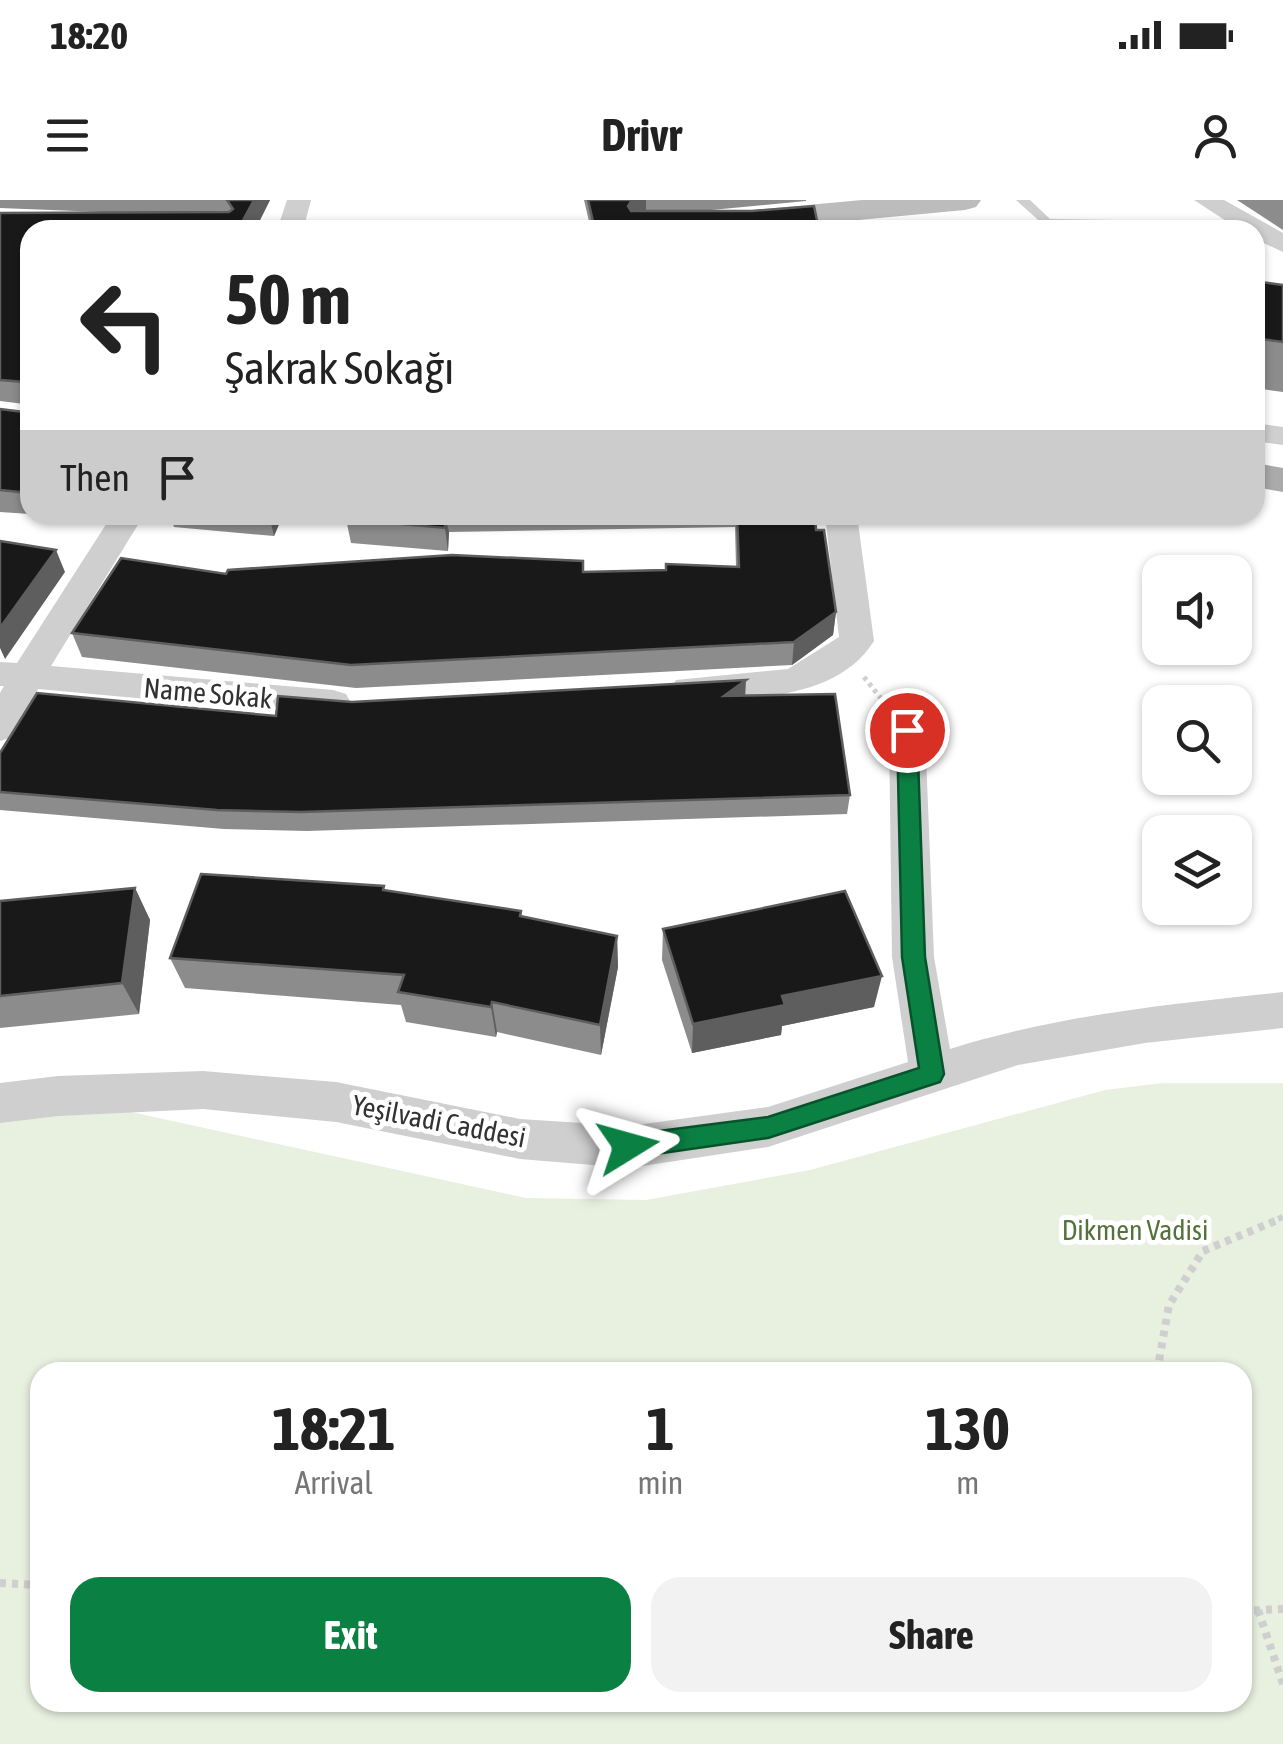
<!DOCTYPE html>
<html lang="en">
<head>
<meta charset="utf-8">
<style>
	:root { --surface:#fff; --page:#f2f2f2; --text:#222; --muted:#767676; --accent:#0b8043 }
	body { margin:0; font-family:"Asap Condensed",sans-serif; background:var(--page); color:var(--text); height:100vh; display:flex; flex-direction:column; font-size:38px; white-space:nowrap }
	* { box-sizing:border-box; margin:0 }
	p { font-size:32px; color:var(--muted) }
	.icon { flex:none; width:55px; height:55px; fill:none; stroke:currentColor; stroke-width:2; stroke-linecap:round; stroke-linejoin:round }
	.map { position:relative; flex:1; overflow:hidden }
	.panel { position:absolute; left:30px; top:1162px; width:1222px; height:350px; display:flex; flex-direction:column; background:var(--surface); border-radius:30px; box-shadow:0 2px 8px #0004 }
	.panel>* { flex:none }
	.guide { position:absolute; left:20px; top:20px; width:1245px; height:305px; border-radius:30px; box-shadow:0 2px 8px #0004; background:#fff; color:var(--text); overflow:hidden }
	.controls { position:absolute; left:1142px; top:355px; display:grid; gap:20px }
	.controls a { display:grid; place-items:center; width:110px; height:110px; border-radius:20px; background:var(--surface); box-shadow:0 2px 8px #0004; font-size:50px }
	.pin { position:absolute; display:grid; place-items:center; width:85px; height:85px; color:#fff; margin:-42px; border:5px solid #fff; border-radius:50%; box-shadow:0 2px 10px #0007 }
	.me { position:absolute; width:110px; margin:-55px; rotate:82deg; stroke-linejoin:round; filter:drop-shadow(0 0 8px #0008) }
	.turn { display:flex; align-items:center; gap:35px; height:210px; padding:0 40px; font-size:45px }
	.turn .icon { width:130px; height:130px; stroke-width:2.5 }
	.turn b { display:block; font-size:70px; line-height:85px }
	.then { display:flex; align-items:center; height:95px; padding:0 40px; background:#0003; gap:20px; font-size:38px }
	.eta { display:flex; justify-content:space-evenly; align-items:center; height:170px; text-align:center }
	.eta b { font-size:60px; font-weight:700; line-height:70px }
	.button { display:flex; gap:20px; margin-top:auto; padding:20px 40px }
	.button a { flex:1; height:115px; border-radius:30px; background:var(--accent); color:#fff; font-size:40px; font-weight:700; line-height:115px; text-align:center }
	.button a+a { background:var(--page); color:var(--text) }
	.status { display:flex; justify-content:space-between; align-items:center; height:70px; padding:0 50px; background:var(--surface); direction:ltr }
	.status svg { height:28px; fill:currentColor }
	header { display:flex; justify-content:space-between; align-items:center; height:130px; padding:0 40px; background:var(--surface); font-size:45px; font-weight:700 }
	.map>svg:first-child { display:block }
</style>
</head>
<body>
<div class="status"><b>18:20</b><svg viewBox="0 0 49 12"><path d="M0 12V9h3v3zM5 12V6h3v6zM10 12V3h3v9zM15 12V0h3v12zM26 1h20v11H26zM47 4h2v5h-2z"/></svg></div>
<header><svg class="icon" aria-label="menu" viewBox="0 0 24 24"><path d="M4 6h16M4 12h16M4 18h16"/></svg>Drivr<svg class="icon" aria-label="person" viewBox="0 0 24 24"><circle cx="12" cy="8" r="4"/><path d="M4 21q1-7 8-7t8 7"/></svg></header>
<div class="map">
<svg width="1283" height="1544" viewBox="0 0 1283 1544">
	<rect width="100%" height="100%" fill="#fff"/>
	<path fill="#e8f0e0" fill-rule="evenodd" d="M1163 883H1283V1544H0V903L58 896 526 998 646 1000 810 970 1105 890ZM40 1172H1242V1502H40Z"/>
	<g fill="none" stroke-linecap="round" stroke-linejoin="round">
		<path stroke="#cfcfcf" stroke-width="5" stroke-dasharray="4 4" stroke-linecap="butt" d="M864 477 887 506"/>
		<path stroke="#cfcfcf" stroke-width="6" stroke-dasharray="5 5" stroke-linecap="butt" d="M1269 1023 1283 1017"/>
		<path stroke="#cfcfcf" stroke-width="8" stroke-dasharray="6 6" stroke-linecap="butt" d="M1157 1172 1169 1105 1203 1051 1275 1021
			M0 1383 40 1385
			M1258 1410 1283 1484
			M1242 1411 1283 1409"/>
		<path fill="#cfcfcf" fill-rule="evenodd" d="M1016 0H1030L1050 19 1248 22 1255 26 1248 30 1046 27Z"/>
		<path fill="#cfcfcf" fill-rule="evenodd" d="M287 0H311L303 30H277Z
			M1194 0H1224L1283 33V52L1255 39V30H1240Z
			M1255 223 1283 227V245L1255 241Z
			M112 315H144L51 466 333 490 346 494 351 503 346 512 333 516 38 489 13 537 0 541V493L4 486H0V462L17 463Z
			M825 315H857L874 441C837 500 750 499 689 501L676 498 671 489 676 480 788 469 839 437Z
			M907 517 920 521 925 530 934 757 950 849C1058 815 1170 804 1283 792V828L1145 843 1018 865 768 947 629 968 520 959 336 922 203 909 58 916 0 923V883L58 876 203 871 336 882 520 919 629 926 768 907 908 862 892 757 889 530 894 521Z"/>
		<path fill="#bcbcbc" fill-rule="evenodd" d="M862 0H981L976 7 965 10 751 30H631L635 23 647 20Z"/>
		<path fill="#aaa" fill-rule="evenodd" d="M1255 263 1283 268V292L1255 287Z"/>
	</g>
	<path fill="#8c8c8c" d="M0 0H270L255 30H30V314L0 312V209L24 212V204L0 201V13H127L0 8Z
		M584 0H806V1L701 11 819 30H591Z
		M1237 0H1283V30Z
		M1255 81 1283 85V192L1255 188Z
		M36 315H99L95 320Z
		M170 315H283L274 336 174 327Z
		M347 315H815L816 330 836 412 833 435 792 465 356 488 82 457 72 433 226 374 583 372 736 367 735 327 449 332 448 351 351 343 346 319Z
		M745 496 850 595 847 614 307 631 224 629 0 610V553L276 516 352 502Z
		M135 688 150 720 139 814 0 828V701Z
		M385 690 521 711 522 716 617 736 618 767 601 855 497 832 496 837 406 822 401 805 185 788 170 758Z
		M663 729 874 807 782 826 781 835 692 853 662 760Z"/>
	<path fill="#5e5e5e" d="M254 0H270L255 30 239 28Z
		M632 0H646V16L634 19 628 6Z
		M269 315H283L274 336Z
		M445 315 449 332 448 351 445 328Z
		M56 350 65 372 5 459 0 448V428Z
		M836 412 833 435 792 465 794 442Z
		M746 480 745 500 724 496Z
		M135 688 150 720 139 814 122 783Z
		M617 736 618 767 601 855 600 825Z
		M882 776 874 807 782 826 781 835 692 853 693 824 782 796Z
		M492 802 497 832 496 837 491 807Z"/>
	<path fill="#191919" stroke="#5e5e5e" stroke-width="2.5" d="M227 0H254L239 28 258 30H30V293L0 290V209L24 212V182L0 180V13L229 12 233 9Z
		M588 0H632L628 6 631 11H752L814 6 819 30H595Z
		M1255 81 1283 85V142L1255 138Z
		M347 315H445V328L346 319Z
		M737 315H815L816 330H824L836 412 794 442 351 465 72 433 121 358 226 374 228 370 452 355 583 361V372L666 370V364L739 367Z
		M0 341 56 350 0 428Z
		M746 480 724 496 835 494 850 595 301 612 217 610 0 592V553L37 493 276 516 278 496 352 502Z
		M201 674 384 686 383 690 521 711 520 716 617 736 600 825 492 802 491 807 398 792 404 775 170 758Z
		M135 688 122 783 0 796V701Z
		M845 691 882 776 782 796 785 805 693 824 663 729Z"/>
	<path fill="#0b8043" stroke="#07532c" stroke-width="2.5" d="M907 523 917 530 925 757 944 874 940 882 768 938 628 958 620 954 616 946 620 939 628 935 768 917 919 868 902 757 897 530Z"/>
	<g text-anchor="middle" stroke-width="10" stroke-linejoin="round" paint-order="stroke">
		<g font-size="28" fill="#323232" stroke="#fff">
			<text transform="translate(208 493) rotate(5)" y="10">Name Sokak</text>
			<text transform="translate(439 921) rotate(11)" y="10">Yeşilvadi Caddesi</text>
		</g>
		<g font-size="28" fill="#53733a" stroke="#fff">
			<text x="1135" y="1040">Dikmen Vadisi</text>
		</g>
	</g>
</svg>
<div class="controls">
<a><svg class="icon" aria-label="sound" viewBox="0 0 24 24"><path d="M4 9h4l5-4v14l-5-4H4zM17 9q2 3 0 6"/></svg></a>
<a><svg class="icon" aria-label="search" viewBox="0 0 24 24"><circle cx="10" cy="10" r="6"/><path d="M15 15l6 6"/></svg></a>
<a><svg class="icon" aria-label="layers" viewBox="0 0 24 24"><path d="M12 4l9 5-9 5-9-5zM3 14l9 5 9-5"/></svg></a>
</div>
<div class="pin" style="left:907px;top:530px;background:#d93025"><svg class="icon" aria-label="arrive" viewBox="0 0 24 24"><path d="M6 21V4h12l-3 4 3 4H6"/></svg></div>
<svg class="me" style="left:628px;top:946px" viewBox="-20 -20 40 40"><path d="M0-17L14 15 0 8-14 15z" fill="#0b8043" stroke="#fff" stroke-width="4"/></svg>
<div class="guide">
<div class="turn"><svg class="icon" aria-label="left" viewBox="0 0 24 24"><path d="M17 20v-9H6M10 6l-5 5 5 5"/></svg><div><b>50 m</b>Şakrak Sokağı</div></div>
<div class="then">Then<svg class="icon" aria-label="arrive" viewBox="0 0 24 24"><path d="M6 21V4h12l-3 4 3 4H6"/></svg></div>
</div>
<section class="panel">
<div class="eta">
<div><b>18:21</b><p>Arrival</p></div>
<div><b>1</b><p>min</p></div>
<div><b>130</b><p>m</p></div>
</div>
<div class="button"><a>Exit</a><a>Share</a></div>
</section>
</div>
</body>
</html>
